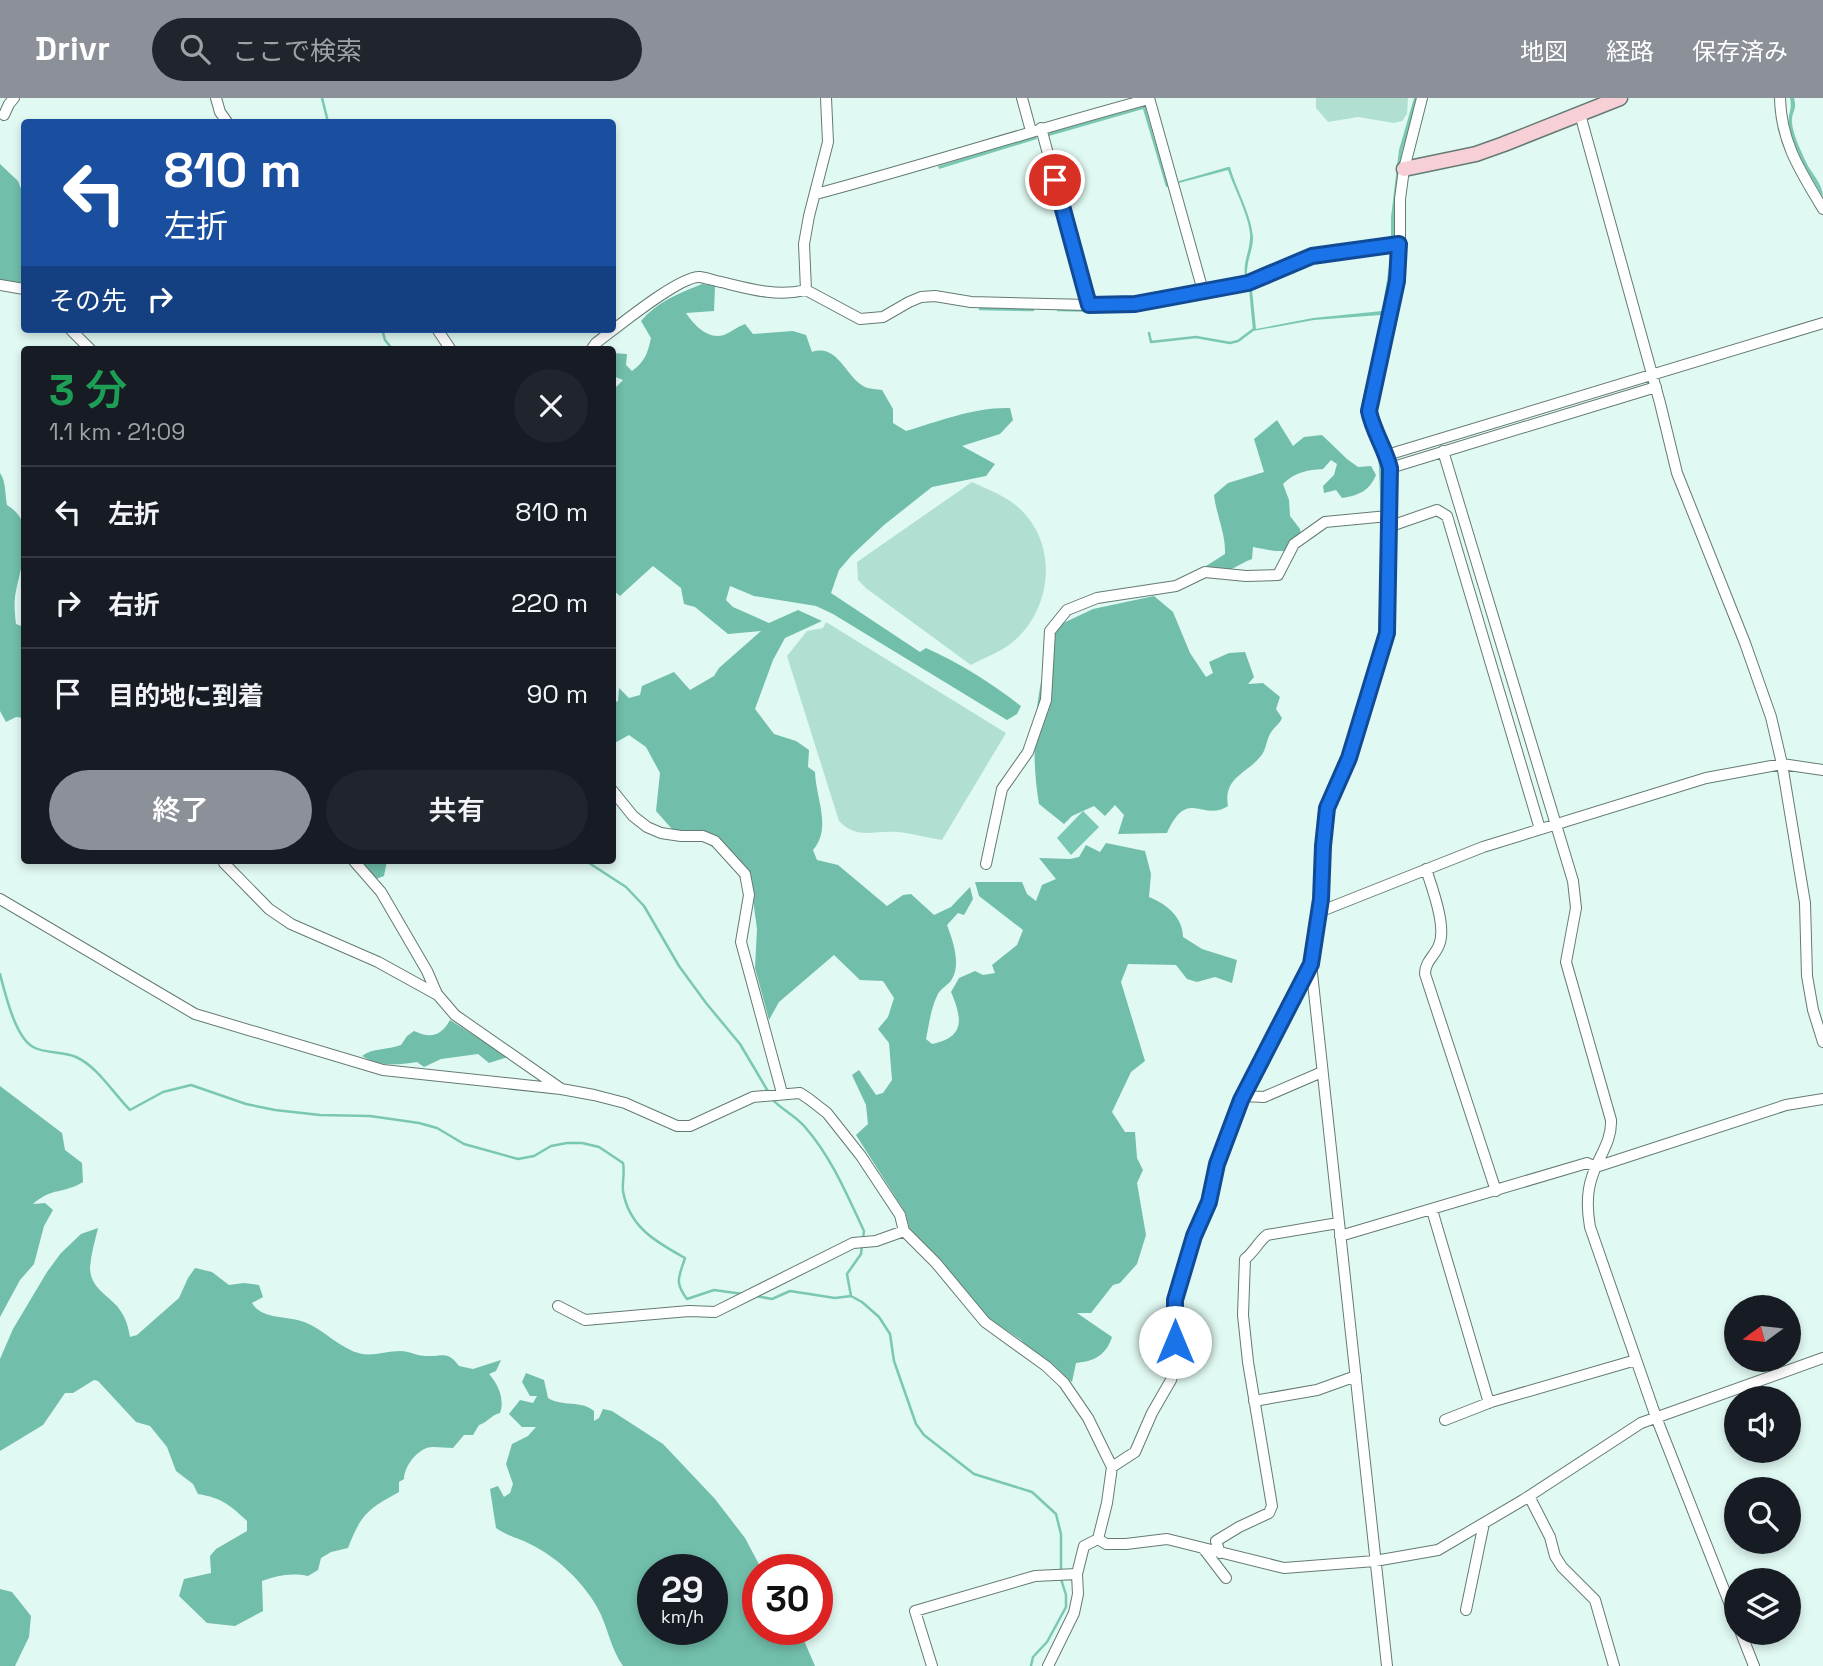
<!DOCTYPE html>
<html lang="ja">
<head>
<meta charset="utf-8">
<style>
	:root { --surface:#171b24; --page:#20242c; --text:#f1f3f6; --muted:#9ea1a6; --line:#363941; --accent:#8c9099 }
	body { margin:0; font-family:"Space Grotesk","Noto Sans JP",sans-serif; background:var(--page); color:var(--text); height:100vh; display:flex; flex-direction:column; font-size:26px; white-space:nowrap }
	* { box-sizing:border-box; margin:0 }
	p { font-size:23px; color:var(--muted) }
	.icon { flex:none; width:38px; height:38px; fill:none; stroke:currentColor; stroke-width:2; stroke-linecap:round; stroke-linejoin:round }
	.map { position:relative; flex:1; overflow:hidden }
	.details { position:absolute; left:21px; top:248px; width:595px; height:518px; display:flex; flex-direction:column; background:var(--surface); border-radius:7px; box-shadow:0 4px 10px #0003 }
	.details>* { flex:none }
	.hud { position:absolute; left:21px; top:21px; width:595px; height:214px; border-radius:7px; box-shadow:0 4px 10px #0003; background:#1a4fa0; color:#fff; overflow:hidden }
	.needle { width:46px; rotate:255deg }
	.buttons { position:absolute; left:1724px; top:1197px; display:grid; gap:14px }
	.buttons a { display:grid; place-items:center; width:77px; height:77px; border-radius:50%; background:var(--surface); box-shadow:0 4px 10px #0003; font-size:35px }
	.speed { position:absolute; left:637px; top:1456px; display:flex; gap:14px; font-size:35px; font-weight:700; text-align:center }
	.speed>* { display:grid; place-content:center; width:91px; height:91px; border-radius:50%; background:var(--surface); box-shadow:0 4px 10px #0003; line-height:1 }
	.speed small { font-size:18px; font-weight:400 }
	.speed .limit { border:10px solid #d22; background:#fff; color:#111 }
	.pin { position:absolute; display:grid; place-items:center; width:60px; height:60px; color:#fff; margin:-30px; border:4px solid #fff; border-radius:50%; box-shadow:0 2px 7px #0007 }
	.me { position:absolute; width:77px; margin:-38px; rotate:0deg; stroke-linejoin:round; filter:drop-shadow(0 0 5px #0008) }
	.turn { display:flex; align-items:center; gap:24px; height:147px; padding:0 28px; font-size:32px }
	.turn .icon { width:91px; height:91px; stroke-width:2.5 }
	.turn b { display:block; font-size:49px; line-height:60px }
	.then { display:flex; align-items:center; height:66px; padding:0 28px; background:#0003; gap:14px; font-size:26px }
	.round { display:grid; place-items:center; flex:none; width:74px; height:74px; border-radius:37px; background:var(--page) }
	.headline { display:flex; align-items:center; justify-content:space-between; height:119px; padding:0 28px }
	h1 { font-size:42px; font-weight:600; line-height:52px; color:#1e9e55 }
	.primary-button { display:flex; gap:14px; margin-top:auto; padding:14px 28px }
	.primary-button a { flex:1; height:80px; border-radius:42px; background:var(--accent); color:#fff; font-size:28px; font-weight:600; line-height:80px; text-align:center }
	.primary-button a+a { background:var(--page); color:var(--text) }
	ul { padding:0; list-style:none }
	li { display:flex; align-items:center; gap:21px; height:91px; padding:0 28px; border-top:2px solid var(--line) }
	li div { flex:1 }
	li b { display:block; font-size:26px }
	li em { font-style:normal }
	header { display:flex; align-items:center; gap:42px; box-sizing:border-box; height:98px; padding:0 35px; background:var(--accent); color:#fff }
	header strong { font-size:33px }
	nav { display:flex; gap:38px; margin-inline-start:auto; font-size:24px }
	.search { width:490px; height:63px; background:var(--page); display:flex; align-items:center; gap:18px; box-sizing:border-box; padding:0 24px; border-radius:38px; color:var(--muted); font-size:26px }
	.map>svg:first-child { display:block }
</style>
</head>
<body>
<header>
<strong>Drivr</strong>
<div class="search"><svg class="icon" aria-label="search" viewBox="0 0 24 24"><circle cx="10" cy="10" r="6"/><path d="M15 15l6 6"/></svg>ここで検索</div>
<nav><a>地図</a><a>経路</a><a>保存済み</a></nav>
</header>
<div class="map">
<svg width="1823" height="1568" viewBox="0 0 1823 1568">
	<rect width="100%" height="100%" fill="#e0f9f2"/>
	<path fill="#b1e0d3" d="M1316 0H1408L1407 16 1402 23 1394 25 1358 19 1328 24 1316 10Z
		M972 384C987 391 1006 398 1019 410 1060 447 1052 515 1009 547 998 555 983 560 971 567L867 491 858 482 857 464Z
		M826 524 1006 635 942 742C927 740 912 735 897 734 873 732 857 742 839 723L787 558 807 533 823 530Z"/>
	<path fill="#71beaa" fill-rule="evenodd" d="M0 66 18 83 23 96 24 182 16 187 0 184Z
		M702 186 715 188 714 213 686 215C694 227 708 242 724 237 731 234 737 229 745 226L753 236 793 233 806 237 812 254C838 245 846 280 865 289 869 291 877 291 882 292L893 311V325L906 333C940 323 974 309 1010 310L1013 322 1000 336 962 348 995 366 986 378 932 389 884 427 852 457 839 472 831 495 920 554 926 550C960 565 991 585 1021 608L1017 616 1007 622 833 516 816 508 754 498 730 488 726 502 733 509 769 525 798 512 822 523 785 540 773 562 755 611 774 636 796 643 809 652 808 669 815 674C816 701 832 730 813 752L817 762 838 767 887 808 903 797 911 796 934 817 951 809 970 789 973 801 964 817 958 815 947 827C953 843 961 866 952 881 948 888 940 890 937 898 931 910 929 927 926 941L932 946C966 939 962 920 951 894L959 880 975 873 983 877 995 875 992 867 1017 847 1023 832 979 798 975 784H1022L1027 796 1036 803 1042 787 1056 781 1039 760 1070 761 1079 759 1086 747 1100 754 1106 745 1145 753 1151 776 1149 799C1167 806 1183 820 1183 839L1202 851 1237 862 1232 885 1215 879 1197 884 1187 881 1176 867 1128 866 1121 884 1145 963 1131 974 1112 1014 1125 1034H1135L1137 1060 1143 1072 1137 1085 1146 1137 1137 1166 1120 1185 1113 1187 1091 1215H1077L1112 1239C1106 1257 1095 1263 1076 1265L1072 1284 1033 1255 1021 1242 984 1217 910 1132 905 1114 856 1037 868 1026 866 1007 852 977 859 972 876 997 883 995 892 982 889 945 878 931 888 919 894 900 883 883 860 882 834 857 779 904 769 922 755 870 757 831 752 794 735 762 704 744 672 731 656 713 660 675 646 649 629 637 613 646 612 605 618 603 619 590 629 600 640 597 642 588 674 574 690 592 714 578 719 570 761 533 728 536 695 509 684 506 681 490 653 468 620 498 613 492V292L623 282 613 278V255L627 256 626 267 632 273C645 264 648 254 651 240L641 223C657 204 679 195 702 186Z
		M1277 322 1293 348 1304 339 1322 337 1347 361 1358 369 1371 368 1376 377C1369 393 1360 397 1342 400L1336 392 1324 395 1323 388 1334 377 1337 366 1331 362 1323 371C1307 372 1295 374 1283 386L1289 402 1290 418 1300 431 1302 445C1287 458 1271 452 1253 449L1252 461C1231 469 1228 480 1206 468L1225 456C1226 436 1216 416 1214 397L1228 385 1264 374 1254 341Z
		M0 375C6 383 5 397 7 407 40 426 19 470 15 499 14 508 15 517 16 526L24 529V620L16 619 6 624 0 613Z
		M1154 498 1173 514 1190 555 1206 579 1213 575 1209 564 1229 555 1245 554 1254 579 1248 586 1263 585 1280 599 1276 611 1282 620C1279 627 1276 627 1272 633 1266 640 1267 652 1260 659 1246 676 1223 680 1228 708 1203 725 1188 688 1167 735L1118 736 1124 717 1115 707 1105 718 1094 708 1072 718 1064 726 1039 706C1029 647 1036 583 1057 528L1093 511Z
		M359 763H387L384 778 376 781Z
		M450 922 508 959 489 965 478 956 441 961 424 969 417 964C396 967 381 969 362 958 372 950 388 952 401 947L407 938 414 933C431 941 441 938 450 922Z
		M0 988 62 1035 65 1052 82 1065 83 1084C64 1096 52 1089 33 1106L45 1105 53 1112 44 1128 34 1166 20 1182 0 1219Z
		M98 1130C95 1143 91 1156 90 1169 90 1189 106 1196 117 1208 125 1218 128 1227 130 1239L137 1237 179 1200 188 1180 195 1170 212 1174 229 1187 244 1185 259 1187 263 1199 252 1205C261 1221 286 1218 301 1223 322 1229 339 1251 362 1256 374 1258 388 1253 400 1253 409 1253 417 1258 426 1258 443 1259 447 1252 459 1268L473 1271 501 1262 496 1273 489 1276C498 1286 505 1301 500 1315 491 1317 488 1324 479 1327L473 1337H464L453 1350C446 1350 440 1349 434 1349 419 1348 404 1368 404 1381L399 1384V1394C368 1411 361 1416 348 1450L331 1454 321 1460 318 1472 308 1478C291 1475 278 1477 262 1483L263 1513 235 1528 207 1525 179 1498 184 1481 211 1475 210 1458 216 1451 247 1433V1423C230 1407 222 1400 198 1396L193 1386 176 1373 167 1349 150 1328 136 1324 98 1283 94 1282 73 1295H65L43 1327 0 1353V1261L13 1231 47 1174 61 1155 81 1136Z
		M526 1275 544 1282 548 1300C562 1309 582 1302 594 1313V1323L599 1320 603 1311 612 1313 663 1346 715 1401 745 1440 762 1472H758V1531H799L815 1568H623C610 1550 608 1528 597 1509 583 1484 556 1458 530 1446 518 1440 507 1438 496 1430L490 1391 498 1388 504 1399 510 1395 513 1386 506 1366 512 1346 528 1338 536 1329H522L509 1316 520 1302 533 1305 537 1298H530L522 1284ZM653 1472H712V1531H653Z
		M0 1491 12 1494 31 1518 29 1539 15 1568H0Z"/>
	<path fill="#7ac7b3" d="M1414 0H1418L1402 54 1396 108 1394 170 1365 310C1365 331 1380 347 1383 367L1379 366C1376 348 1365 334 1361 317L1381 217 1314 222 1253 233 1249 191H1252L1256 231 1313 220 1382 213 1391 156V119L1399 52Z
		M1790 0H1794C1797 12 1793 11 1792 21 1791 33 1801 53 1806 64 1811 75 1823 86 1823 99 1809 76 1795 54 1789 27 1787 16 1793 12 1790 0Z
		M1145 8 1168 89H1166L1143 11 1049 38 1048 35Z
		M1036 38 1037 41 939 71 938 68Z
		M1228 69H1230C1236 91 1252 118 1253 140 1253 153 1246 162 1247 180H1245C1243 163 1249 156 1250 141 1252 124 1234 90 1228 72L1179 85V83Z
		M1083 713 1099 729 1071 757 1057 740Z"/>
	<g fill="none" stroke-linecap="round" stroke-linejoin="round">
		<path stroke="#7ac7b3" stroke-width="2.5" d="M322 0 328 24
			M1318 163 1384 155
			M980 211 1033 212
			M1058 212 1104 213
			M1114 213 1135 212 1244 192
			M382 231 385 242 393 252
			M1149 235 1151 244 1196 239 1230 245 1238 243 1254 231
			M1380 365 1382 414
			M1380 544 1382 526V421
			M586 763 626 789 644 808 679 868 706 905 740 946 769 995
			M0 876C5 895 15 939 33 949 45 956 63 953 76 959 98 969 113 995 130 1012L163 994 191 987 246 1006 275 1012 320 1017 370 1018 419 1025 437 1030 464 1046 518 1061 534 1058 551 1048 567 1045H582L599 1049 623 1065C625 1075 622 1084 623 1093 629 1129 656 1144 685 1160 679 1179 674 1184 687 1201L714 1192 743 1196
			M1272 931 1283 904 1306 862 1313 817 1322 709 1346 651 1361 604
			M772 1001C782 1012 795 1017 805 1029 832 1060 847 1097 864 1133L863 1140
			M1183 1158 1193 1128
			M756 1198 772 1201 790 1193 835 1200 851 1198 862 1204 879 1219 890 1236 894 1263 916 1326 924 1337 974 1376 1032 1394 1056 1416 1061 1436V1474
			M851 1198 847 1176 861 1156 862 1147
			M1031 1568 1033 1559 1047 1544 1066 1509V1497L1061 1481"/>
		<g stroke="#647b74" stroke-width="12">
			<path id="street" d="M216 0 220 14 227 24
				M1022 0 1031 33
				M1149 0 1203 193
				M1780 0C1781 45 1801 74 1823 111
				M1580 16 1660 305 1677 375 1745 545 1771 619 1782 666 1805 805 1807 878 1813 912 1823 944
				M4 17 9 6 14 0
				M1041 30 1089 207
				M816 96C928 66 1037 31 1149 1
				M0 187 24 191
				M806 192 804 146 809 118 828 44 826 0
				M70 231 91 252
				M437 231 451 252
				M591 252 596 245C615 231 680 177 700 179 707 180 715 183 721 184 750 191 776 199 806 192L860 221 883 219 909 204 921 199 935 198 971 204 1089 207 1135 206 1248 185 1312 158 1399 146
				M1443 353 1573 783 1576 810 1566 864 1611 1022C1612 1044 1598 1059 1592 1079 1586 1096 1587 1112 1590 1129L1656 1319 1736 1522
				M1387 357 1823 225
				M1390 370 1656 289
				M1388 429 1437 412 1447 418 1540 731
				M612 692 633 718 647 729 661 735 681 738H703L715 743 745 776 749 797 741 844 782 995
				M354 763 381 794 427 873 437 896 455 917 560 990
				M224 765 269 811 291 826 378 864 436 896
				M986 766 1002 691 1028 654 1046 602 1050 533 1067 512 1097 500 1176 488 1205 474 1246 478 1278 477 1294 446 1325 424 1388 418
				M1426 771C1432 790 1447 829 1439 847 1435 858 1425 863 1425 876L1496 1093
				M0 801 195 916 383 972 561 991 594 997 625 1005 677 1028H690L753 999 800 995 809 1001 827 1015 861 1058 900 1117 904 1133 936 1165 985 1224 1046 1268 1064 1285 1088 1320 1112 1369 1107 1405 1098 1441
				M1319 814 1483 749 1706 680 1782 666 1823 672
				M1243 998 1264 999 1322 974
				M1432 1112 1489 1305
				M1340 1138 1587 1065 1596 1069 1786 1007 1823 1001
				M558 1208 585 1222 689 1213 715 1214 853 1145 876 1143 904 1133
				M1254 1303 1317 1292 1356 1278
				M1445 1322 1491 1304 1636 1262
				M1112 1369 1135 1354 1152 1315 1171 1282 1175 1266V1202L1194 1138 1209 1104 1217 1066 1241 1002 1310 867
				M1529 1398 1550 1439 1555 1458 1562 1469 1595 1502 1614 1568
				M1098 1441 1106 1446H1126L1167 1441 1284 1470 1375 1463 1438 1452 1523 1402 1641 1325 1823 1260
				M1203 1450 1226 1480
				M1220 1455 1216 1443 1239 1429 1269 1415 1272 1408 1248 1264 1243 1217 1245 1161C1255 1153 1258 1144 1267 1137L1338 1125
				M1466 1512 1484 1425
				M1741 1535 1754 1568
				M932 1568 915 1513 1035 1478 1077 1476
				M1048 1568 1074 1515 1078 1496 1077 1476 1084 1448 1098 1441
				M1387 1568 1311 866 1321 801 1323 748 1327 710 1349 660 1387 535 1390 370 1386 353 1372 325 1369 313 1379 257 1397 183 1400 164V101L1404 71 1422 0"/>
		</g>
		<g stroke="#647b74" stroke-width="17">
			<path id="secondary" d="M1404 71 1476 56 1504 46 1620 0"/>
		</g>
		<use href="#street" stroke="#fff" stroke-width="10"/>
		<use href="#secondary" stroke="#f6d0d6" stroke-width="14"/>
	</g>
	<g fill="none" stroke-linecap="round" stroke-linejoin="round">
		<g stroke="#114b97" stroke-width="18">
			<path id="route" d="M1055 82 1089 207 1135 206 1248 185 1312 158 1399 146 1397 183 1369 313C1373 333 1385 350 1390 370L1387 535 1349 660 1327 710 1323 748 1321 801 1311 866 1241 1002 1217 1066 1209 1104 1194 1138 1175 1202V1244"/>
		</g>
		<use href="#route" stroke="#1a73e8" stroke-width="12"/>
	</g>
</svg>
<div class="buttons">
<a><svg class="needle" viewBox="-14 -14 28 28"><path d="M0-13l5 13h-10z" fill="#e53935"/><path d="M0 13l5-13h-10z" fill="#9ea1a6"/></svg></a>
<a><svg class="icon" aria-label="sound" viewBox="0 0 24 24"><path d="M4 9h4l5-4v14l-5-4H4zM17 9q2 3 0 6"/></svg></a>
<a><svg class="icon" aria-label="search" viewBox="0 0 24 24"><circle cx="10" cy="10" r="6"/><path d="M15 15l6 6"/></svg></a>
<a><svg class="icon" aria-label="layers" viewBox="0 0 24 24"><path d="M12 4l9 5-9 5-9-5zM3 14l9 5 9-5"/></svg></a>
</div>
<div class="speed"><div>29<small>km/h</small></div><div class="limit">30</div></div>
<div class="pin" style="left:1055px;top:82px;background:#d93025"><svg class="icon" aria-label="arrive" viewBox="0 0 24 24"><path d="M6 21V4h12l-3 4 3 4H6"/></svg></div>
<svg class="me" style="left:1175px;top:1244px" viewBox="-20 -20 40 40"><circle r="19" fill="#fff"/><path d="M0-13L10 11 0 6-10 11z" fill="#1a73e8"/></svg>
<div class="hud">
<div class="turn"><svg class="icon" aria-label="left" viewBox="0 0 24 24"><path d="M17 20v-9H6M10 6l-5 5 5 5"/></svg><div><b>810 m</b>左折</div></div>
<div class="then">その先<svg class="icon" aria-label="right" viewBox="0 0 24 24"><path d="M7 20v-9h11M14 6l5 5-5 5"/></svg></div>
</div>
<section class="details">
<div class="headline"><div><h1>3 分</h1><p>1.1 km · 21:09</p></div><a class="round"><svg class="icon" aria-label="close" viewBox="0 0 24 24"><path d="M6 6l12 12M18 6L6 18"/></svg></a></div>
<ul>
<li><svg class="icon" aria-label="left" viewBox="0 0 24 24"><path d="M17 20v-9H6M10 6l-5 5 5 5"/></svg><div><b>左折</b></div><em>810 m</em></li>
<li><svg class="icon" aria-label="right" viewBox="0 0 24 24"><path d="M7 20v-9h11M14 6l5 5-5 5"/></svg><div><b>右折</b></div><em>220 m</em></li>
<li><svg class="icon" aria-label="arrive" viewBox="0 0 24 24"><path d="M6 21V4h12l-3 4 3 4H6"/></svg><div><b>目的地に到着</b></div><em>90 m</em></li>
</ul>
<div class="primary-button"><a>終了</a><a>共有</a></div>
</section>
</div>
</body>
</html>
